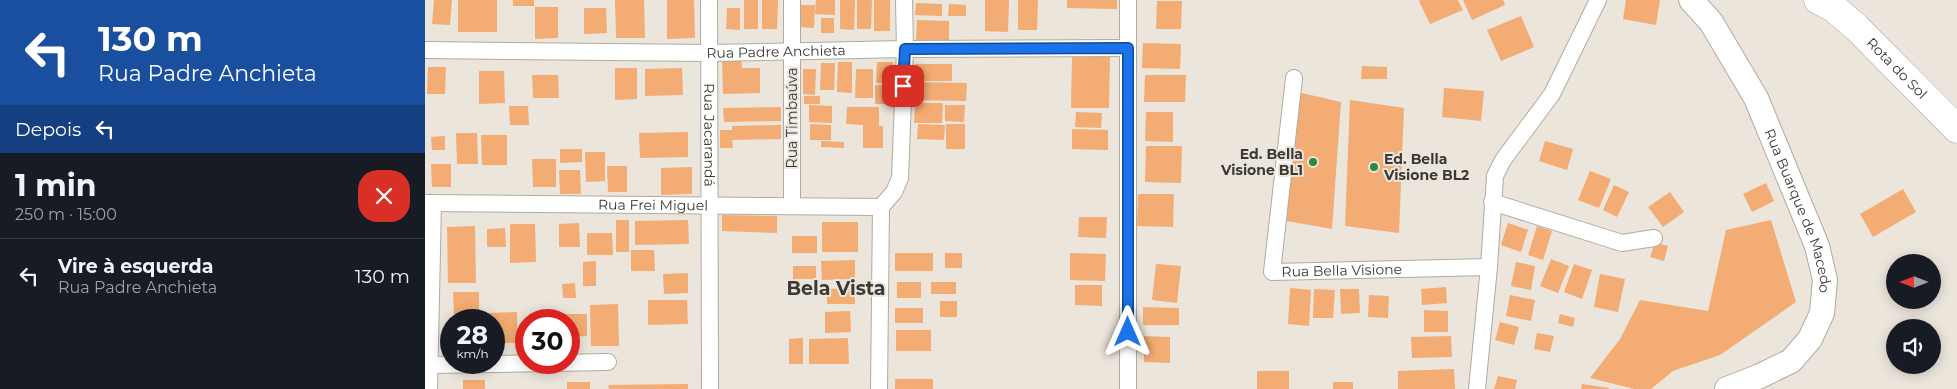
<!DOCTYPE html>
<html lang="pt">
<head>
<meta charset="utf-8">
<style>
	:root { --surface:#171b24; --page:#242831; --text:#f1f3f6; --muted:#9ea1a6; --line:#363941 }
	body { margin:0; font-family:Montserrat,sans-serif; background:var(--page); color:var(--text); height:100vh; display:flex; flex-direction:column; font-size:19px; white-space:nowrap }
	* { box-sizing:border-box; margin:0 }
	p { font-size:16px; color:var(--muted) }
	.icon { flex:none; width:28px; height:28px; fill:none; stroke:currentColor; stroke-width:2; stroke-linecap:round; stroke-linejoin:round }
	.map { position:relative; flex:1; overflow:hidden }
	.sheet { display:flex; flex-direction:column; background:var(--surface); width:425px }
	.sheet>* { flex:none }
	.guide { background:#1a4fa0; color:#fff; overflow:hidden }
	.needle { width:32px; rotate:270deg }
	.controls { position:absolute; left:1461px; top:254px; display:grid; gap:10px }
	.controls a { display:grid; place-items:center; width:55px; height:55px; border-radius:50%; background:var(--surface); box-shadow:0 2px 12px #0003; font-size:25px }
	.speed { position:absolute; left:15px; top:309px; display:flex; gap:10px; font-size:25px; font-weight:700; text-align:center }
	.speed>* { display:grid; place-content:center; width:65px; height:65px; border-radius:50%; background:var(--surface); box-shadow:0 2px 12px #0003; line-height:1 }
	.speed small { font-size:12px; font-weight:400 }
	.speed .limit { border:8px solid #d22; background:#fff; color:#111 }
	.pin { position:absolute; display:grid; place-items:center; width:42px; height:42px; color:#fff; margin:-21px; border-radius:10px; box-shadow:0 2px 8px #0006 }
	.me { position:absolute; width:55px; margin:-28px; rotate:0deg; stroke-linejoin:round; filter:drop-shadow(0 0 4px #0008) }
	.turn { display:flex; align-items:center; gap:18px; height:105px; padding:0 15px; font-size:22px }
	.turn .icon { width:65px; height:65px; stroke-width:2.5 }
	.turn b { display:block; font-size:35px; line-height:42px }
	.then { display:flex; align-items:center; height:48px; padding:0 15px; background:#0003; gap:10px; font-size:19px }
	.round { display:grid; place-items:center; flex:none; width:52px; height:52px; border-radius:20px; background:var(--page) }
	.summary { display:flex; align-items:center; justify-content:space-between; height:85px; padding:0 15px }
	h1 { font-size:30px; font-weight:700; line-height:38px }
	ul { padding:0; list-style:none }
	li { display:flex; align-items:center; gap:15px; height:75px; padding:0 15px; border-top:1px solid var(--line) }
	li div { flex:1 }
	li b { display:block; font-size:19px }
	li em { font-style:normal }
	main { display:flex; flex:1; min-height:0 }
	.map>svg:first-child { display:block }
</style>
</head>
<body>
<main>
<section class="sheet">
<div class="guide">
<div class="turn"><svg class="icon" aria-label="left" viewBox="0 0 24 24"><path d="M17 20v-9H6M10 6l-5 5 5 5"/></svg><div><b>130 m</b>Rua Padre Anchieta</div></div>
<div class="then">Depois<svg class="icon" aria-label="left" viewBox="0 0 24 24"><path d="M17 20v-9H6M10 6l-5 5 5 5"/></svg></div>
</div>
<div class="summary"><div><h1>1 min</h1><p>250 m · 15:00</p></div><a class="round" style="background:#d93025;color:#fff"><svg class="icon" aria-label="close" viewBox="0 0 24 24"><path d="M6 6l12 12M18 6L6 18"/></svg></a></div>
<ul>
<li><svg class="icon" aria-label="left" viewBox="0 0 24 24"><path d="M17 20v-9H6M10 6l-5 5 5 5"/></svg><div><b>Vire à esquerda</b><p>Rua Padre Anchieta</p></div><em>130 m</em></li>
</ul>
</section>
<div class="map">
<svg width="1532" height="389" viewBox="0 0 1532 389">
	<rect width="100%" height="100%" fill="#ebe5db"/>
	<path fill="#f3ac73" d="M9 0H27L25 25 7 24Z
		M33 0H72V32H33Z
		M88 0H109V6H88Z
		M190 0H219L220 38H191Z
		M242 0H269L270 38 242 39Z
		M319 0H333V29H319Z
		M337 0H353L352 29H337Z
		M391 0H410V15L390 14Z
		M415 0H430L429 30 415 29Z
		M432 0H447L446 29H432Z
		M449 0H465V31H449Z
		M560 0H584L583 32 560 31Z
		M593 0H613L612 30H593Z
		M642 0H692V9L642 8Z
		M996 0H1033L1038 10 1005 24 994 1Z
		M1038 0H1078L1080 5 1047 20Z
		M1201 0H1235L1231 25 1198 19Z
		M732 1H757L756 29H731Z
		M491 3 517 4V16L490 15Z
		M524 4 541 5V16H523Z
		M376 5H390L389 28 375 27Z
		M110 7H133V38L110 39Z
		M159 8H181L182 33 159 34Z
		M302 8H315V30L301 29Z
		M1096 16 1109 47 1076 61 1062 30Z
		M396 18H409V33H396Z
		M492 20 524 21V40H491Z
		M718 43 756 44 755 69 717 68Z
		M316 57 317 68H335V93L298 94 297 58Z
		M647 57H685L684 108H646Z
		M413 62H427V93L412 92Z
		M452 62H468V83H451Z
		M396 63H410L409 90H395Z
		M490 64H527V81H490Z
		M937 66 962 67V79H936Z
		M3 67H21L20 94H2Z
		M190 68H212V99L190 100Z
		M257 68 258 95 220 96V69Z
		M378 69H391L390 95 378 94Z
		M431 69H448V98H430Z
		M54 71H79L80 103 54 104Z
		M107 75H133L134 98H108Z
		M720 75H761L760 102H719Z
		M490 82 542 83 541 101 489 100Z
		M450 85 464 86V104H450Z
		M1019 88 1059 91 1056 121 1017 117Z
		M868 91 916 102 907 229 862 221Z
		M379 96H395V104H379Z
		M925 100 979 108 974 233 920 226Z
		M490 103H518L517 123H489Z
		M384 105 407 106V123L384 122Z
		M520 105H540L539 122 520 121Z
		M84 106H103L104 125H85Z
		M356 107V121L299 122 298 108Z
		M422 107H454V126H458V148H438V125L421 124Z
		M651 112 677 113 676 128 650 127Z
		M721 112H748V142L720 141Z
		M385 124 406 125V140H385Z
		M493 124 520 125 519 140 492 139Z
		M521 124H540V149H521Z
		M356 125V139L307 140 308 148H295V130H307V126Z
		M647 129 683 130V150L647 149Z
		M263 132V157L215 158 214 133Z
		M31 133H52L53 164H32Z
		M56 135H82V165H57Z
		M20 136V150H7L6 137Z
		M396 141 419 142V148L396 147Z
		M1120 141 1148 149 1142 170 1114 161Z
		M721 146H757L756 183 720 182Z
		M135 149H157V162L135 163Z
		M160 152H180V181L161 182Z
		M107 159H131V187H108Z
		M6 164H26V187H7Z
		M182 166H202V192H183Z
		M267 167V194L236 195V168Z
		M134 170H155L156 194H135Z
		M1165 171 1186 179 1174 208 1153 200Z
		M1341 183 1349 201 1327 212 1318 194Z
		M1189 185 1204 192 1192 217 1178 210Z
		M1478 189 1491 212 1448 237 1435 214Z
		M1245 192 1259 212 1238 227 1223 207Z
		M713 194H749L748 227 712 226Z
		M297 215 352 216V233L297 231Z
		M654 217H682L681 238 653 237Z
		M191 220H204V252H191Z
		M263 220 264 244 210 245V221Z
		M1346 220 1371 302 1295 355 1248 371 1226 389H1209L1165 378 1195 339 1215 300 1283 311 1301 230Z
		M397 222H433V252H397Z
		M154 223 155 247H134V224Z
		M1083 223 1103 230 1096 252 1076 245Z
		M85 224H110L111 262 85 263Z
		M50 226 51 283H23L22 227Z
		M1112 226 1127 231 1118 260 1103 255Z
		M80 228 81 247H62V229Z
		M162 233H187L188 255H162Z
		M367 236H392V253H367Z
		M1230 242 1243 246 1239 261 1225 257Z
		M206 250H229L230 271H206Z
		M470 253H508V271H470Z
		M520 253H537V268H520Z
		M645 253 681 254 680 281 645 280Z
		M1126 259 1144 266 1133 293 1115 286Z
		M430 260V279L397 280 396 261Z
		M171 261V286H158V262Z
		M1091 262 1110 266 1106 290 1086 286Z
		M731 264 756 266 752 303 727 300Z
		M1149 264 1167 270 1157 299 1139 292Z
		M368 266H391V279H368Z
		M263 273V293L239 294 238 274Z
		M1175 274 1200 279 1193 312 1169 307Z
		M472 282H496V298H472Z
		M506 282H531V294H506Z
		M150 283 151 298H138L137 284Z
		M650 285H677V306L650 305Z
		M1021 287 1022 303 997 305 996 289Z
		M430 288V304H402V289Z
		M865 288 886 290 884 326 863 324Z
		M889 289 910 290 908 318H888Z
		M915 289H934L935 313 916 314Z
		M28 292H54V314H29Z
		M944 295 964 296 963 318 943 317Z
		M1085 295 1110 300 1106 321 1081 316Z
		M223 300H262L263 324 223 325Z
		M515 301H532V317H515Z
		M193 304 194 346H166L165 305Z
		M718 307 754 308V325H718Z
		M470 308H498V323H470Z
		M999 310 1023 311V332H999Z
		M425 311 426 332 400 333V312Z
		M92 312V343H69V320H63V313Z
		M138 314H162V336L144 337V320H138Z
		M1135 314 1150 318 1148 327 1133 323Z
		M1075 322 1094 327 1089 345 1070 340Z
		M471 330H506V351H471Z
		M1112 333 1129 336 1125 352 1109 349Z
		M719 336 745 337V363L719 362Z
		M1026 336 1027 357 987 358 986 337Z
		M378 338V364H364V339Z
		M423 338 424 364H384V339Z
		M1029 369 1030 389H973V371Z
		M832 371H864V389H832Z
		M1073 376 1092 380 1090 389H1069Z
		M470 379H508V389H470Z
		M38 380H60V389H38Z
		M142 382H165V389H142Z
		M908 382H928V389H908Z
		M263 384V389H184L183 385Z
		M1157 384 1184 388V389H1156Z"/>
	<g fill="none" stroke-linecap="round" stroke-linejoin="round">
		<g stroke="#b0aba1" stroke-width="18">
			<g id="minor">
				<path id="s1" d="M284 0 285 389"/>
				<path d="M367 0V206"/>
				<path id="s2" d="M0 50 284 53 480 49 703 48"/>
				<path id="s3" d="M869 78 847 272 1064 267"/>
				<path d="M1067 202 1197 243 1229 238"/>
				<path id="s4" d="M0 203 456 207"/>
				<path d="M456 207 469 192 475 178 480 49 479 0"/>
				<path d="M4 365 183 362"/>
				<path d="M4 389 8 203"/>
				<path d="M454 389 456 207"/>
				<path d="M703 389V0"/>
				<path d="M1052 389 1064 267 1070 176 1078 160 1127 94 1173 0"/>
			</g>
		</g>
		<g stroke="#b0aba1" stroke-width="26">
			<g id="secondary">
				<path id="s5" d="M1266 0 1286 22 1331 98 1392 246 1400 280 1397 313 1385 339 1366 361 1335 376 1302 389"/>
			</g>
		</g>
		<g stroke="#b0aba1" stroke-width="29">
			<g id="trunk">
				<path id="s6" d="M1393 0 1410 9 1431 27 1532 129"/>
			</g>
		</g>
		<use href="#minor" stroke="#fff" stroke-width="16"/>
		<use href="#secondary" stroke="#fff" stroke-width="24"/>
		<use href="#trunk" stroke="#fff" stroke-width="28"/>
	</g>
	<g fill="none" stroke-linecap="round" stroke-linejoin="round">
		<g stroke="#114b97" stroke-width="12">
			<path id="route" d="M478 86 480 49 703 48V332"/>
		</g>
		<use href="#route" stroke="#1a73e8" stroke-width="9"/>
	</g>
	<g fill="#2b8b3e" stroke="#ebe5db" stroke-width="2">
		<circle cx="888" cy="162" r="5"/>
		<circle cx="949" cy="167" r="5"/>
	</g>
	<g text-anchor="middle" stroke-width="4" stroke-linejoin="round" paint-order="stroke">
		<g font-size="14" fill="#3b3935" stroke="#ebe5db">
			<text dy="5" stroke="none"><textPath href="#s2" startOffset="351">Rua Padre Anchieta</textPath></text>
			<text dy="5" stroke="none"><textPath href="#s6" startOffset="105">Rota do Sol</textPath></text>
			<text transform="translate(367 118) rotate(-90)" y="5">Rua Timbaúva</text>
			<text dy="5" stroke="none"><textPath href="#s1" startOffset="135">Rua Jacarandá</textPath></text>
			<text dy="5" stroke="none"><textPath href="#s4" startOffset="228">Rua Frei Miguel</textPath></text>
			<text dy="5" stroke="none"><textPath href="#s5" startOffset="239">Rua Buarque de Macedo</textPath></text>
			<text dy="5" stroke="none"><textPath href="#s3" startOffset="265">Rua Bella Visione</textPath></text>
		</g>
		<g font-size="14" font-weight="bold" fill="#3b3935" stroke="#ebe5db" text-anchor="end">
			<text x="878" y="159">Ed. Bella<tspan x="878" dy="16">Visione BL1</tspan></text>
			<text x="959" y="164" text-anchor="start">Ed. Bella<tspan x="959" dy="16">Visione BL2</tspan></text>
		</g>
		<g font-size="19" font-weight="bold" fill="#3b3935" stroke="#ebe5db">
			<text x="411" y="295">Bela Vista</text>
		</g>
	</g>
</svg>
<div class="controls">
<a><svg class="needle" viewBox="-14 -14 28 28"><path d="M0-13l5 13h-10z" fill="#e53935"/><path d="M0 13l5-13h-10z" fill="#9ea1a6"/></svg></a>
<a><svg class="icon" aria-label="sound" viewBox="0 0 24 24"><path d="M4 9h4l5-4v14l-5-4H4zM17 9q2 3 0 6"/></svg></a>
</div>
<div class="speed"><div>28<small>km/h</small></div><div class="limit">30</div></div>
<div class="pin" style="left:478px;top:86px;background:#d93025"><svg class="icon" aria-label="arrive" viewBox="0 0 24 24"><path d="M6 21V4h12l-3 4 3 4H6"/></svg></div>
<svg class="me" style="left:703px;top:332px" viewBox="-20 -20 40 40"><path d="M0-17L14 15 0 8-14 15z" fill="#1a73e8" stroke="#fff" stroke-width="4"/></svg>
</div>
</main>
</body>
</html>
